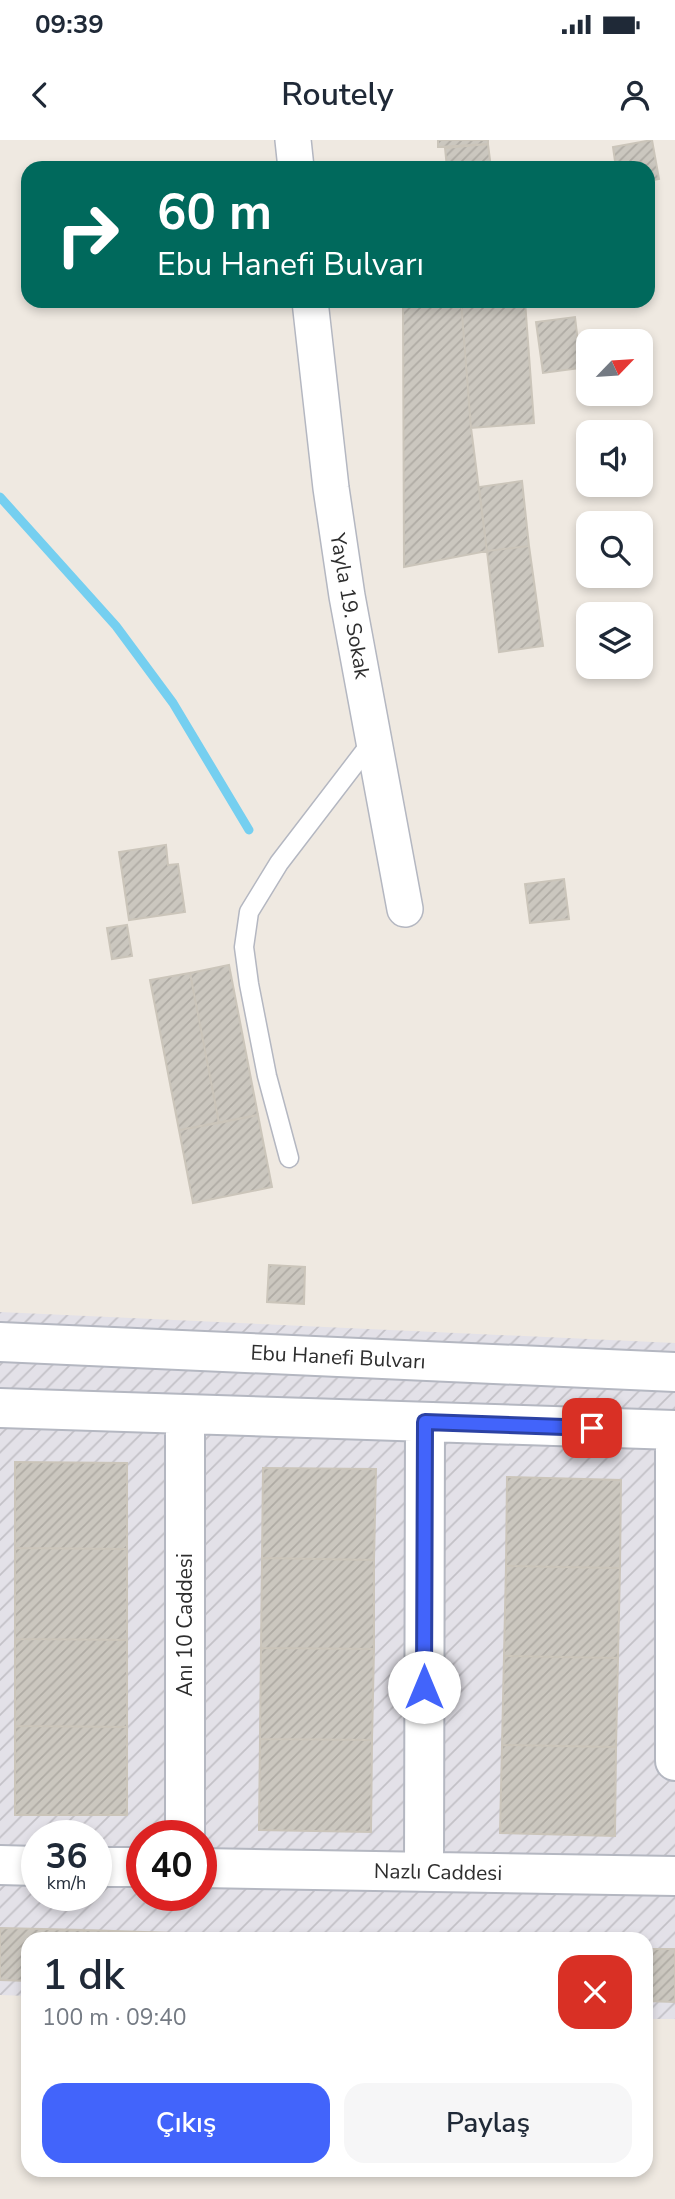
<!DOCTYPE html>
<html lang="tr">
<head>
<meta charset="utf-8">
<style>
	:root { --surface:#fff; --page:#f6f6f7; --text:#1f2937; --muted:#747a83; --accent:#4264fb }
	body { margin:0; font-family:"Nunito Sans",sans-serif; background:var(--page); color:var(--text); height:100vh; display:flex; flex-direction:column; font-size:26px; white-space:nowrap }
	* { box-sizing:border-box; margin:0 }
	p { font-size:23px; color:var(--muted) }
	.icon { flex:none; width:38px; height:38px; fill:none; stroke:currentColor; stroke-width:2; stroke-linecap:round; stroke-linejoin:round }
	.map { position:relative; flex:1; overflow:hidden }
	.side { position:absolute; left:21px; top:1792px; width:632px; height:245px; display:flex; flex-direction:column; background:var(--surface); border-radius:21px; box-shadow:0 4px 10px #0003 }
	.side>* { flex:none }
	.hud { position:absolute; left:21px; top:21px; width:634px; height:147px; border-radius:21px; box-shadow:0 4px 10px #0003; background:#00695c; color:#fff; overflow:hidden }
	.needle { width:46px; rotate:65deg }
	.controls { position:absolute; left:576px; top:189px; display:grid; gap:14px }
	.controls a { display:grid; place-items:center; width:77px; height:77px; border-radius:14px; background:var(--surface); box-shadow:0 4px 10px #0003; font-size:35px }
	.speed { position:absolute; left:21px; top:1680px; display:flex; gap:14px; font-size:35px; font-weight:700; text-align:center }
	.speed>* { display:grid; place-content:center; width:91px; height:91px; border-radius:50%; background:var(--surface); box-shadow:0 4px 10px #0003; line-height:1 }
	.speed small { font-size:18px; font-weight:400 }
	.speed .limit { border:10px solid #d22; background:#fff; color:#111 }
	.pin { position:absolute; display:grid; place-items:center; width:60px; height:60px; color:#fff; margin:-30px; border-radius:14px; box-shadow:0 4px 10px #0006 }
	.me { position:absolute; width:77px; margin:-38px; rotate:0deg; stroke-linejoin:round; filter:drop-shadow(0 0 5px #0008) }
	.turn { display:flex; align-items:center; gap:24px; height:147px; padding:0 21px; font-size:32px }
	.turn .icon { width:91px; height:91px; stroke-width:2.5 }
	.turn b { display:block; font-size:49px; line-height:60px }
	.round { display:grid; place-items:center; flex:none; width:74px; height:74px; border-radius:21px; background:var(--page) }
	.head { display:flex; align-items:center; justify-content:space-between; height:119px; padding:0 21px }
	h1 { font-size:42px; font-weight:600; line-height:52px }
	.primary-button { display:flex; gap:14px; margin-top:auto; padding:14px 21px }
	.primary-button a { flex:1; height:80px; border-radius:21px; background:var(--accent); color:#fff; font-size:28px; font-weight:600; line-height:80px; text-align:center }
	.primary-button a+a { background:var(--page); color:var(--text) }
	.status { display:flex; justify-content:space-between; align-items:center; height:49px; padding:0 35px; background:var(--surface); direction:ltr }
	.status svg { height:19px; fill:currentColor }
	header { display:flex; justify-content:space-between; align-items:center; height:91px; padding:0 21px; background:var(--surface); font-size:32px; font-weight:600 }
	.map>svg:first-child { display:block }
</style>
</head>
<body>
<div class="status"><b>09:39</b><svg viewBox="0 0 49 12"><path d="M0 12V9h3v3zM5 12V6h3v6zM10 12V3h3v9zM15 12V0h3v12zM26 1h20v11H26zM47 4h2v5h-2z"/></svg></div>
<header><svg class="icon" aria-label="back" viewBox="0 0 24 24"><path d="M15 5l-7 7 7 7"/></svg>Routely<svg class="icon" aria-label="person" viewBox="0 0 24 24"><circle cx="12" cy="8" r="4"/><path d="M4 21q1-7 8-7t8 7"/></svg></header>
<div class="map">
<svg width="675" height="2059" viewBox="0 0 675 2059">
	<defs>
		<pattern id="industrial-furrows" width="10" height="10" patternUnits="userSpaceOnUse" patternTransform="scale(1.75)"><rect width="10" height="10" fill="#e3e1e8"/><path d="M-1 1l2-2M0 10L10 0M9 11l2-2" fill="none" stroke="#c3c1c7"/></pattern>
		<pattern id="building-hatch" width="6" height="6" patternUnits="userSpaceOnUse" patternTransform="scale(1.75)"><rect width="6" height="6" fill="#cbc7bf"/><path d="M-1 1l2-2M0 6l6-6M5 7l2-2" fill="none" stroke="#afaba4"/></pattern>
	</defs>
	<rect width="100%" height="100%" fill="#efe9e1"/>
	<path fill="url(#industrial-furrows)" fill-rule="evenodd" d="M0 1172 675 1203V1879H646V1799H28V1856L0 1855ZM37 1696H96V1755H37ZM142 1696H201V1755H142Z"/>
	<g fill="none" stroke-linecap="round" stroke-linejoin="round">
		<path stroke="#75cff0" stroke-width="9" d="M0 357 116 486 173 563 249 690"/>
	</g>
	<path fill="url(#building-hatch)" stroke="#cbc5ba" stroke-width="2" d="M438 0H488V4L438 7Z
		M652 0 659 39 648 41V28H616L613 7Z
		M488 4 491 28H447L445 8Z
		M461 161 471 288 487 411 404 427 403 166Z
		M461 161H525L534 283 471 288Z
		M575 177 581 228 543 233 536 182Z
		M522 341 529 406 487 411 479 347Z
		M529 406 543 506 499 512 487 411Z
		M166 705 168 725 178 724 185 772 129 780 119 712Z
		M564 739 569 779 530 783 525 744Z
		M127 785 132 816 112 819 107 788Z
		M229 825 258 975 219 983 190 833Z
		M190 833 219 983 179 990 150 840Z
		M258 975 272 1047 193 1063 179 990Z
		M269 1125 305 1127 304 1164 267 1162Z
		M15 1322 127 1323V1409L15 1408Z
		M263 1328 376 1329 374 1420 262 1418Z
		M507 1337 621 1340 620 1428 506 1426Z
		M15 1408 127 1409V1500L15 1499Z
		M262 1418 374 1420V1509L261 1508Z
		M506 1426 620 1428 618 1518 504 1516Z
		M15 1499 127 1500V1587L15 1586Z
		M261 1508 374 1509 372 1600 260 1599Z
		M504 1516 618 1518 616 1607 502 1605Z
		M15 1586 127 1587V1675H15Z
		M260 1599 372 1600 371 1692 259 1690Z
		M502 1605 616 1607 615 1696 500 1693Z
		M0 1788 84 1790V1799H28V1841L0 1840Z
		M84 1790 173 1793V1799H84Z
		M173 1793 258 1796V1799H173Z
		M258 1796 350 1799H258Z
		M646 1809H675V1862L646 1861Z"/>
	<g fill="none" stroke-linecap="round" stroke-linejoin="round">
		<g stroke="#b4b7c1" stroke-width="21">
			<path id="service" d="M289 1018 267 936 249 844 244 807 249 772 279 723 374 599"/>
		</g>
		<g stroke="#b4b7c1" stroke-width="38">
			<path id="minor" d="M293 0 296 28
				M310 161 331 348 347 456 405 769"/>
		</g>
		<g stroke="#b4b7c1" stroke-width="42">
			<path id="tertiary" d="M0 1202 675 1232
				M0 1268 675 1290
				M675 1290V1621
				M185 1696V1274
				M0 1725 37 1726
				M96 1727H142
				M201 1728 675 1736
				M424 1732 425 1282"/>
		</g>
		<use href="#service" stroke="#fff" stroke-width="18"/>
		<use href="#minor" stroke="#fff" stroke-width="35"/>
		<use href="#tertiary" stroke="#fff" stroke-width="38"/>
	</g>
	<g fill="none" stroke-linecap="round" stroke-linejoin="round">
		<g stroke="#2b41a3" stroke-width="18">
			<path id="route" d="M424 1547 425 1282 592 1288"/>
		</g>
		<use href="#route" stroke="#4264fb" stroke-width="12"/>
	</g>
	<g text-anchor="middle" stroke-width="5" stroke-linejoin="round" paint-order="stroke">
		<g font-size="21" fill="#2e2e2e" stroke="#fff">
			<text transform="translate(350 466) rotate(80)" y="7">Yayla 19. Sokak</text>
			<text transform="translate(338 1217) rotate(3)" y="7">Ebu Hanefi Bulvarı</text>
			<text transform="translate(185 1485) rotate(-90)" y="7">Anı 10 Caddesi</text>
			<text transform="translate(438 1732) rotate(1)" y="7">Nazlı Caddesi</text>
		</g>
	</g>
</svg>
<div class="controls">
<a><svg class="needle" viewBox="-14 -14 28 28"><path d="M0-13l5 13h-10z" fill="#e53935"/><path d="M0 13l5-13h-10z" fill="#747a83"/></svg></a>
<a><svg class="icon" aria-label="sound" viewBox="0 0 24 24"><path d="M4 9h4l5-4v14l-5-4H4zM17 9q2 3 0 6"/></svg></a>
<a><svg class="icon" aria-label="search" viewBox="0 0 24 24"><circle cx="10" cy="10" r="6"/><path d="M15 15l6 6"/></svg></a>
<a><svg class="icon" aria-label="layers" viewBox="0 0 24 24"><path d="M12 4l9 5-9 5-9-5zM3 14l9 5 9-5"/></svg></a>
</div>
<div class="speed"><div>36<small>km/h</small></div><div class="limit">40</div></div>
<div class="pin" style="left:592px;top:1288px;background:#d93025"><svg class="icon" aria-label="arrive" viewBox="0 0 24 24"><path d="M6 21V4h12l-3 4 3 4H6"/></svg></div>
<svg class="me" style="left:424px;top:1547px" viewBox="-20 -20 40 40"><circle r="19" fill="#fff"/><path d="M0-13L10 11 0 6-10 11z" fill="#4264fb"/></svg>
<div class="hud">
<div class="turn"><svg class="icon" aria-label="right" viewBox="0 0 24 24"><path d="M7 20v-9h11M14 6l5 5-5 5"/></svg><div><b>60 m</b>Ebu Hanefi Bulvarı</div></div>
</div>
<section class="side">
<div class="head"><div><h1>1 dk</h1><p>100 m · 09:40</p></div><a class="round" style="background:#d93025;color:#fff"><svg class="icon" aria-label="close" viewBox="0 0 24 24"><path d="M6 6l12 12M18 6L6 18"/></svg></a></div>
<div class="primary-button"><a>Çıkış</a><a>Paylaş</a></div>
</section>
</div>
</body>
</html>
